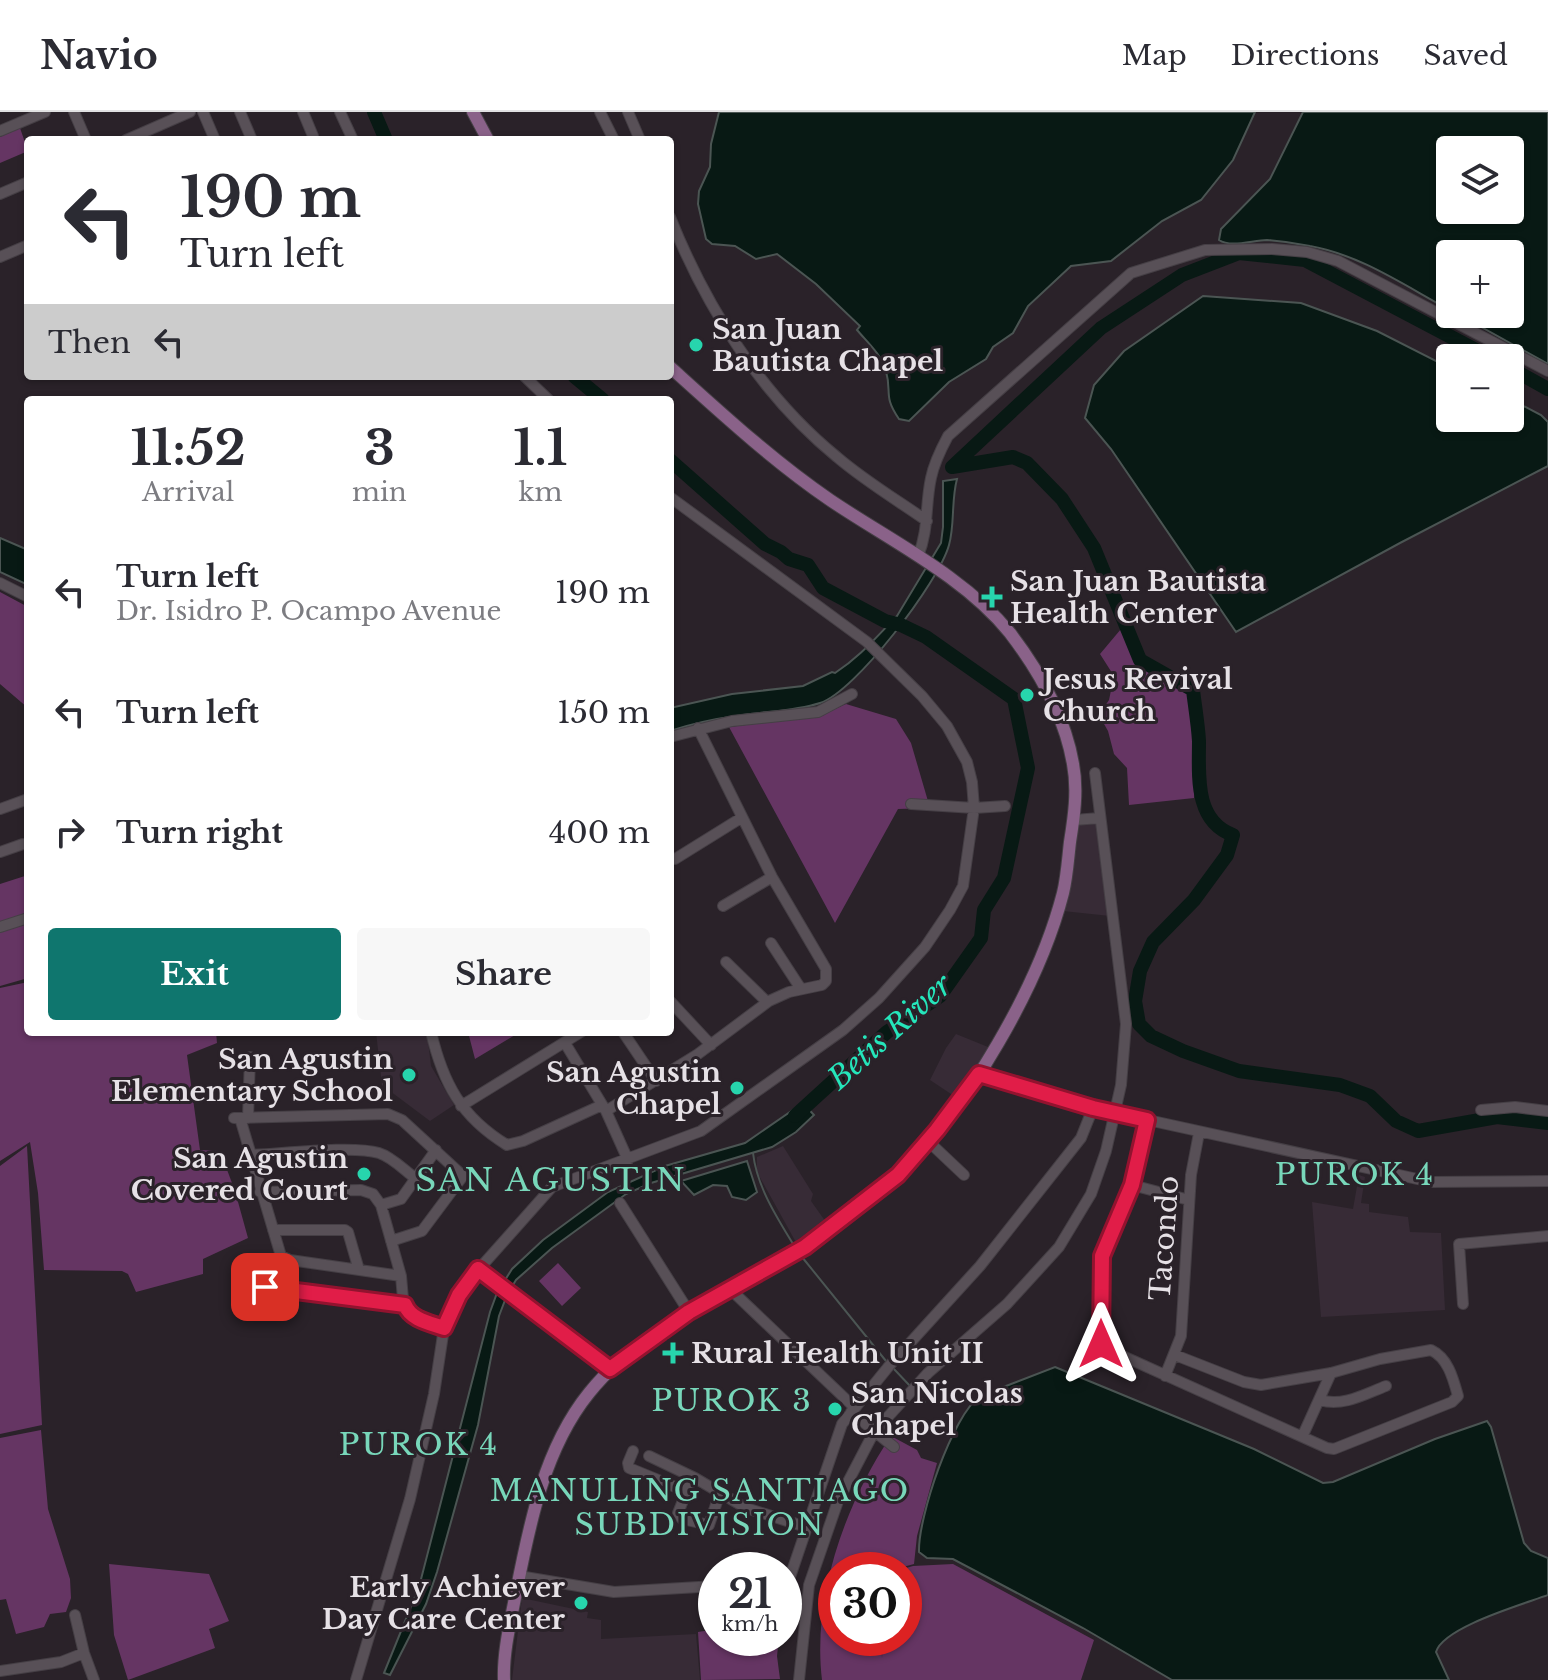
<!DOCTYPE html>
<html lang="en">
<head>
<meta charset="utf-8">
<style>
	:root { --surface:#fff; --page:#f7f7f7; --text:#2b2b33; --muted:#7c7c81; --line:#e1e1e2; --accent:#0f766e }
	body { margin:0; font-family:"Libre Baskerville",serif; background:var(--page); color:var(--text); height:100vh; display:flex; flex-direction:column; font-size:30px; white-space:nowrap }
	* { box-sizing:border-box; margin:0 }
	p { font-size:26px; color:var(--muted) }
	.icon { flex:none; width:44px; height:44px; fill:none; stroke:currentColor; stroke-width:2; stroke-linecap:round; stroke-linejoin:round }
	.map { position:relative; flex:1; overflow:hidden }
	.drawer { position:absolute; left:24px; top:284px; width:650px; height:640px; display:flex; flex-direction:column; background:var(--surface); border-radius:8px; box-shadow:0 2px 6px #0004 }
	.drawer>* { flex:none }
	.hud { position:absolute; left:24px; top:24px; width:650px; height:244px; border-radius:8px; box-shadow:0 2px 6px #0004; background:#fff; color:var(--text); overflow:hidden }
	.buttons { position:absolute; left:1436px; top:24px; display:grid; gap:16px }
	.buttons a { display:grid; place-items:center; width:88px; height:88px; border-radius:8px; background:var(--surface); box-shadow:0 2px 6px #0004; font-size:40px }
	.speed { position:absolute; left:698px; top:1440px; display:flex; gap:16px; font-size:40px; font-weight:700; text-align:center }
	.speed>* { display:grid; place-content:center; width:104px; height:104px; border-radius:50%; background:var(--surface); box-shadow:0 2px 6px #0004; line-height:1 }
	.speed small { font-size:20px; font-weight:400 }
	.speed .limit { border:12px solid #d22; background:#fff; color:#111 }
	.pin { position:absolute; display:grid; place-items:center; width:68px; height:68px; color:#fff; margin:-34px; border-radius:16px; box-shadow:0 4px 12px #0006 }
	.me { position:absolute; width:88px; margin:-44px; rotate:0deg; stroke-linejoin:round; filter:drop-shadow(0 0 6px #0008) }
	.turn { display:flex; align-items:center; gap:28px; height:168px; padding:0 24px; font-size:36px }
	.turn .icon { width:104px; height:104px; stroke-width:2.5 }
	.turn b { display:block; font-size:56px; line-height:68px }
	.then { display:flex; align-items:center; height:76px; padding:0 24px; background:#0003; gap:16px; font-size:30px }
	.eta { display:flex; justify-content:space-evenly; align-items:center; height:136px; text-align:center }
	.eta b { font-size:48px; font-weight:700; line-height:56px }
	.cta { display:flex; gap:16px; margin-top:auto; padding:16px 24px }
	.cta a { flex:1; height:92px; border-radius:8px; background:var(--accent); color:#fff; font-size:32px; font-weight:700; line-height:92px; text-align:center }
	.cta a+a { background:var(--page); color:var(--text) }
	ul { padding:0; list-style:none }
	li { display:flex; align-items:center; gap:24px; height:120px; padding:0 24px }
	li div { flex:1 }
	li b { display:block; font-size:30px }
	li em { font-style:normal }
	header { display:flex; align-items:center; gap:48px; box-sizing:border-box; height:112px; padding:0 40px; background:var(--surface); border-bottom:2px solid var(--line) }
	header strong { font-size:38px }
	nav { display:flex; gap:44px; margin-inline-start:auto; font-size:28px }
	.map>svg:first-child { display:block }
</style>
</head>
<body>
<header>
<strong>Navio</strong>
<nav><a>Map</a><a>Directions</a><a>Saved</a></nav>
</header>
<div class="map">
<svg width="1548" height="1568" viewBox="0 0 1548 1568">
	<rect width="100%" height="100%" fill="#2a2229"/>
	<path fill="#372b36" d="M1097 707 1110 804 1063 799 1076 708Z
		M376 920H427L431 954 454 993 430 1009 382 973Z
		M956 922 993 937 957 986 930 968 946 936Z
		M783 1034 813 1082 811 1089 828 1113 798 1134 757 1060V1045Z
		M1359 1063 1365 1065 1361 1091 1369 1092V1100L1408 1105 1410 1120 1441 1121 1445 1198 1321 1205 1312 1090 1353 1097Z
		M522 1486 588 1500 587 1506 601 1508V1527L696 1522 700 1568H512Z"/>
	<path fill="#653563" d="M20 16 28 39 0 51V25Z
		M0 480 28 495V596L0 572Z
		M1121 517 1139 550 1190 580 1196 627 1194 686 1129 693 1127 656 1114 642 1108 619 1099 603 1109 588 1114 564 1100 542Z
		M846 592 896 607 911 631 930 696 898 697 835 811 729 615 819 604Z
		M28 763V866L0 874V772Z
		M28 870V920H216L217 931 187 943 200 1038 220 1039 235 1079 248 1126 203 1147V1162L136 1180 128 1162 122 1159 44 1158 38 1081 30 1030 0 1049V876Z
		M468 920H520L475 947Z
		M27 1034 42 1313 0 1322V1054Z
		M558 1151 581 1176 562 1194 539 1169Z
		M41 1318 48 1397 70 1467 71 1486 66 1500 50 1502 44 1515 16 1522 6 1487 0 1488V1326Z
		M891 1324 917 1338 921 1346 937 1351 917 1424 914 1452 892 1458H836V1526H881L882 1546 883 1526H904V1458H899L913 1454 953 1452 1094 1528 1081 1568H822C812 1485 845 1392 891 1324Z
		M109 1452 209 1462 229 1509 209 1517 215 1536 128 1568 114 1523Z
		M716 1517V1526H779L777 1544 780 1567 701 1568 698 1520Z"/>
	<path fill="#081914" stroke="#4b5553" stroke-width="2" fill-rule="evenodd" d="M719 0H1255L1233 48 1201 88 1162 109 1111 149 1071 154 1028 194 1013 221 993 235 986 247 949 270 909 309 899 307C883 284 892 281 886 259 881 242 868 231 857 218L860 214 816 172 777 142 756 147 735 134 712 132 706 127 698 92 699 79 710 55 711 32Z
		M1303 0H1548V252L1458 202H1510V142H1450V198C1405 174 1361 143 1310 134 1296 131 1282 129 1267 128 1253 128 1231 136 1219 128L1221 117 1270 67ZM1450 38H1510V98H1450Z
		M1203 184 1301 191 1377 219 1450 256V306H1510V287L1541 303 1548 310V354L1400 431 1236 520 1111 337 1085 306 1094 273 1124 239Z
		M957 367C951 389 955 412 949 433 939 470 855 580 820 591 792 600 764 599 736 604 714 607 691 612 670 619V596L732 582 803 574 832 560 835 561C861 544 876 525 897 504L941 431 943 415V369Z
		M0 426 28 438V473L0 460Z
		M803 991 814 1003 796 1020 772 1035 651 1071 626 1082 552 1136 516 1168 507 1183 499 1204 478 1313 437 1460 426 1492 390 1563 384 1561 419 1475 490 1200 497 1181 512 1157 543 1128 608 1080 665 1054 745 1031Z
		M747 1049 757 1080 746 1088 732 1085 727 1074 713 1073 694 1083 681 1069Z
		M1055 1255 1254 1337 1323 1371 1333 1370 1435 1327 1487 1309 1491 1315 1524 1431 1531 1439 1548 1446V1483C1524 1492 1443 1515 1436 1540L1449 1568H1172L1083 1516 953 1447 927 1446 919 1440C918 1405 952 1304 980 1284Z"/>
	<g fill="none" stroke-linecap="round" stroke-linejoin="round">
		<path stroke="#4b5553" stroke-width="2" d="M753 1041C757 1076 778 1107 796 1137
			M802 1145 886 1249
			M893 1256 911 1275
			M915 1280 925 1290"/>
		<path stroke="#081914" stroke-width="14" d="M374 0 386 28
			M1510 256 1548 277
			M574 264 603 288
			M670 348 765 432 781 440 789 447 808 453 823 476 885 509 901 513 926 525 1014 587 1028 656 1004 766 984 798 981 826 940 884 887 920 795 1004
			M952 355 1013 345 1027 351 1062 387 1094 436 1140 548 1193 578C1195 595 1198 612 1199 629 1199 663 1194 709 1233 723L1227 743 1194 788 1153 830 1140 859 1135 889 1139 912 1151 924 1183 939 1239 959 1340 973 1370 984 1396 1009 1418 1019 1497 1005 1548 1011
			M952 355 1101 216 1182 163 1239 141 1305 148 1491 246"/>
		<g stroke="#453f45" stroke-width="12">
			<path id="minor" d="M74 0 86 28
				M203 0 215 28
				M240 0 252 28
				M303 0 313 24
				M340 0 353 28
				M600 0 614 28
				M628 0 640 28
				M0 19 45 0
				M126 28 190 0
				M0 82 28 70
				M670 105C706 195 761 283 837 345 865 369 897 388 927 409
				M0 145 28 133
				M524 264 549 288
				M918 444C929 418 925 393 931 366 934 351 941 337 948 324L1131 161 1205 138 1272 137 1307 140 1338 149 1548 259
				M0 471 28 485
				M670 625 732 609 818 600 852 582
				M911 692 974 696 1005 694
				M0 697 28 687
				M1074 708 1100 706
				M0 740 23 732
				M675 747 741 706
				M723 794 772 765
				M0 815 28 806
				M771 831 801 877
				M726 850 767 890
				M670 889 711 933
				M431 920C443 971 461 1005 507 1033L523 1029 602 993
				M623 920 656 969
				M565 931 606 999 628 1048
				M979 962 1093 996 1431 1070 1548 1069
				M461 994 581 920
				M1481 998 1515 995 1548 999
				M606 999 698 942 769 889 789 880 822 873 826 869V857L772 765 698 616
				M234 1006 388 1002 402 1008 463 1064 422 1119 391 1129
				M240 1006 281 1144 290 1148 401 1164
				M248 1006 250 945
				M1147 1008 1132 1073 1102 1144 1101 1232 1105 1236 1327 1336 1334 1337 1452 1290 1458 1284C1453 1266 1448 1246 1431 1238L1380 1247 1331 1261 1261 1273 1244 1270 1175 1243
				M928 1029 964 1063
				M250 1043C281 1042 352 1033 379 1041 392 1045 404 1058 415 1066
				M1132 1073 1189 1088
				M260 1080 361 1078 373 1082 381 1093 401 1164 403 1187 408 1201 444 1216
				M620 1091 689 1200
				M381 1093 401 1087 436 1038
				M273 1118H345L348 1120 359 1158
				M478 1157 610 1257
				M265 1175 405 1193
				M730 1177 854 1295
				M1463 1192 1459 1132 1548 1124
				M1165 1264 1181 1224 1191 1063 1199 1021
				M1320 1288C1343 1295 1365 1282 1386 1274
				M851 1300 894 1335
				M1303 1323 1331 1261
				M633 1339 628 1351 629 1356 685 1379
				M649 1344 695 1366 746 1396 806 1415
				M692 1366 678 1401 682 1407 709 1413 720 1381
				M519 1464 614 1480 716 1474
				M789 1468 842 1312 889 1254 980 1154 1081 1026 1093 996
				M75 1503 84 1541 94 1568
				M0 1559 61 1550 84 1541
				M356 1568 410 1387 434 1282 444 1216 451 1197 471 1166 552 1075 701 1019 843 918 879 886 925 835 950 798 963 774 974 696 972 670 967 650 947 614 922 584 867 530 670 385
				M799 1568 809 1473 838 1389 874 1320 928 1261 1007 1192 1059 1135 1091 1082 1106 1039 1121 973 1126 912 1095 661"/>
		</g>
		<g stroke="#453f45" stroke-width="14">
			<path id="major" d="M473 0 488 28
				M504 1568C503 1543 509 1516 514 1491 528 1420 542 1339 589 1281 628 1232 687 1200 742 1170 765 1158 789 1147 809 1132 839 1110 872 1088 898 1063 968 996 1039 874 1063 781 1067 765 1068 747 1070 730 1074 705 1078 678 1073 652 1065 605 1039 559 1010 521 964 464 889 428 830 388 773 349 721 301 670 255"/>
		</g>
		<use href="#minor" stroke="#585057" stroke-width="10"/>
		<use href="#major" stroke="#8a6289" stroke-width="12"/>
	</g>
	<g fill="none" stroke-linecap="round" stroke-linejoin="round">
		<g stroke="#92132f" stroke-width="20">
			<path id="route" d="M265 1175 405 1193C411 1208 430 1211 444 1216L459 1183 478 1157 610 1257 689 1200 805 1135 898 1063 937 1018 979 962 1093 996 1147 1008 1132 1073 1102 1144 1101 1232"/>
		</g>
		<use href="#route" stroke="#e11d48" stroke-width="14"/>
	</g>
	<g fill="#27d5ad" stroke="#2a2229" stroke-width="3">
		<circle cx="696" cy="233" r="8"/>
		<path d="M988 473h8v8h8v8h-8v8h-8v-8h-8v-8h8z"/>
		<circle cx="1027" cy="583" r="8"/>
		<circle cx="409" cy="963" r="8"/>
		<circle cx="737" cy="976" r="8"/>
		<circle cx="364" cy="1062" r="8"/>
		<path d="M669 1229h8v8h8v8h-8v8h-8v-8h-8v-8h8z"/>
		<circle cx="835" cy="1297" r="8"/>
		<circle cx="581" cy="1491" r="8"/>
	</g>
	<g text-anchor="middle" stroke-width="6" stroke-linejoin="round" paint-order="stroke">
		<g font-size="28" font-weight="bold" fill="#e6e1e6" stroke="#2a2229" text-anchor="start">
			<text x="712" y="227">San Juan<tspan x="712" dy="32">Bautista Chapel</tspan></text>
			<text x="1010" y="479">San Juan Bautista<tspan x="1010" dy="32">Health Center</tspan></text>
			<text x="1043" y="577">Jesus Revival<tspan x="1043" dy="32">Church</tspan></text>
			<text x="393" y="957" text-anchor="end">San Agustin<tspan x="393" dy="32">Elementary School</tspan></text>
			<text x="721" y="970" text-anchor="end">San Agustin<tspan x="721" dy="32">Chapel</tspan></text>
			<text x="348" y="1056" text-anchor="end">San Agustin<tspan x="348" dy="32">Covered Court</tspan></text>
			<text x="691" y="1251">Rural Health Unit II</text>
			<text x="851" y="1291">San Nicolas<tspan x="851" dy="32">Chapel</tspan></text>
			<text x="565" y="1485" text-anchor="end">Early Achiever<tspan x="565" dy="32">Day Care Center</tspan></text>
		</g>
		<g font-size="28" fill="#e6e1e6" stroke="#2a2229">
			<text transform="translate(1164 1126) rotate(-86)" y="10">Tacondo</text>
		</g>
		<g font-size="30" font-style="italic" fill="#25e6bb" stroke="#2a2229">
			<text transform="translate(890 920) rotate(-42)" y="10">Betis River</text>
		</g>
		<g font-size="30" letter-spacing="2" fill="#78d7ba" stroke="#2a2229">
			<text x="1355" y="1073">PUROK 4</text>
			<text x="732" y="1299">PUROK 3</text>
			<text x="419" y="1343">PUROK 4</text>
			<text x="700" y="1389">MANULING SANTIAGO<tspan x="700" dy="34">SUBDIVISION</tspan></text>
		</g>
		<g font-size="32" letter-spacing="2" fill="#78d7ba" stroke="#2a2229">
			<text x="551" y="1079">SAN AGUSTIN</text>
		</g>
	</g>
</svg>
<div class="buttons">
<a><svg class="icon" aria-label="layers" viewBox="0 0 24 24"><path d="M12 4l9 5-9 5-9-5zM3 14l9 5 9-5"/></svg></a>
<a>+</a>
<a>−</a>
</div>
<div class="speed"><div>21<small>km/h</small></div><div class="limit">30</div></div>
<div class="pin" style="left:265px;top:1175px;background:#d93025"><svg class="icon" aria-label="arrive" viewBox="0 0 24 24"><path d="M6 21V4h12l-3 4 3 4H6"/></svg></div>
<svg class="me" style="left:1101px;top:1232px" viewBox="-20 -20 40 40"><path d="M0-17L14 15 0 8-14 15z" fill="#e11d48" stroke="#fff" stroke-width="4"/></svg>
<div class="hud">
<div class="turn"><svg class="icon" aria-label="left" viewBox="0 0 24 24"><path d="M17 20v-9H6M10 6l-5 5 5 5"/></svg><div><b>190 m</b>Turn left</div></div>
<div class="then">Then<svg class="icon" aria-label="left" viewBox="0 0 24 24"><path d="M17 20v-9H6M10 6l-5 5 5 5"/></svg></div>
</div>
<section class="drawer">
<div class="eta">
<div><b>11:52</b><p>Arrival</p></div>
<div><b>3</b><p>min</p></div>
<div><b>1.1</b><p>km</p></div>
</div>
<ul>
<li><svg class="icon" aria-label="left" viewBox="0 0 24 24"><path d="M17 20v-9H6M10 6l-5 5 5 5"/></svg><div><b>Turn left</b><p>Dr. Isidro P. Ocampo Avenue</p></div><em>190 m</em></li>
<li><svg class="icon" aria-label="left" viewBox="0 0 24 24"><path d="M17 20v-9H6M10 6l-5 5 5 5"/></svg><div><b>Turn left</b></div><em>150 m</em></li>
<li><svg class="icon" aria-label="right" viewBox="0 0 24 24"><path d="M7 20v-9h11M14 6l5 5-5 5"/></svg><div><b>Turn right</b></div><em>400 m</em></li>
</ul>
<div class="cta"><a>Exit</a><a>Share</a></div>
</section>
</div>
</body>
</html>
